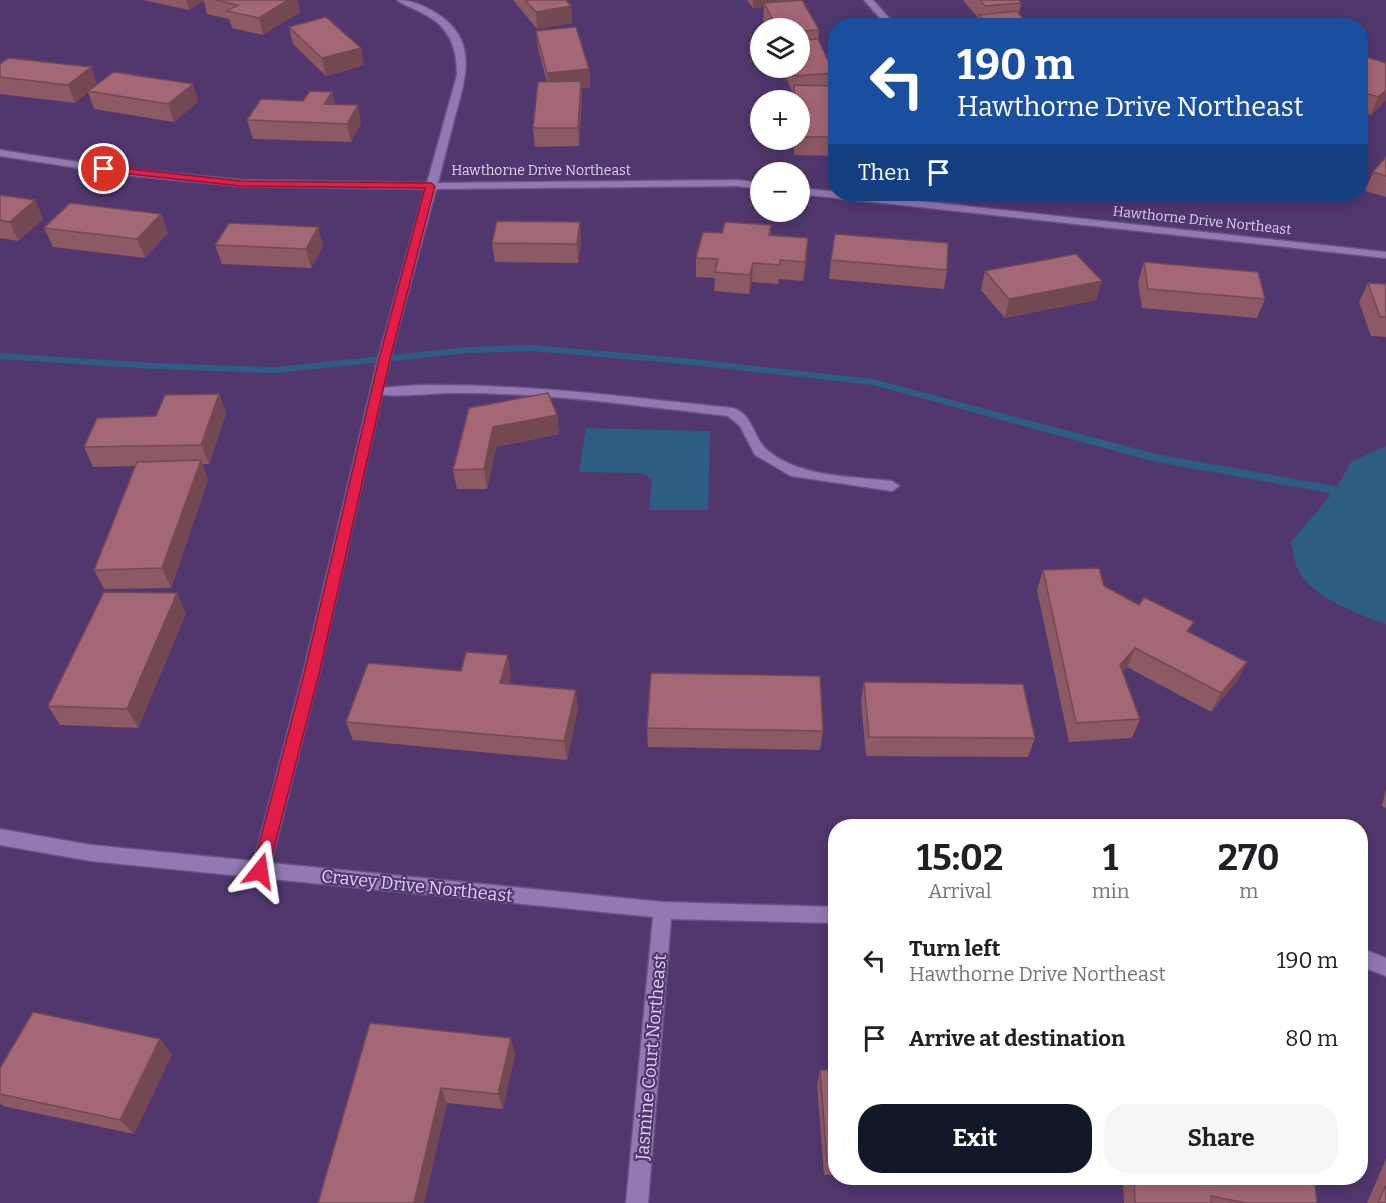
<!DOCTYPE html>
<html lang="en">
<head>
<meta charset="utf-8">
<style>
	:root { --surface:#fff; --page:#f6f6f6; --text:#202124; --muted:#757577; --accent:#111827 }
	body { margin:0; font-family:Bitter,serif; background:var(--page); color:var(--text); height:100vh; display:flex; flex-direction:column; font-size:22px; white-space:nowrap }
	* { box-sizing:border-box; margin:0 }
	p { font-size:20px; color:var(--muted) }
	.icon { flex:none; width:33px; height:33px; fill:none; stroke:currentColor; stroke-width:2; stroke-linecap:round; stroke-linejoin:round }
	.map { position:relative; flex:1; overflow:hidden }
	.side { position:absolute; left:828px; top:819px; width:540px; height:366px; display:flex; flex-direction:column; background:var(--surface); border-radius:24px; box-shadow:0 3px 15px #0003 }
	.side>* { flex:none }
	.hud { position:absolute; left:828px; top:18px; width:540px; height:183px; border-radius:24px; box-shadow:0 3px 15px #0003; background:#1a4fa0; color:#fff; overflow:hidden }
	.fabs { position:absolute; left:750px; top:18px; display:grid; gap:12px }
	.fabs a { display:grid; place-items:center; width:60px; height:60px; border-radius:50%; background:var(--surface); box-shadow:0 3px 15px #0003; font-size:30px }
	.pin { position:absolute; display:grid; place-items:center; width:51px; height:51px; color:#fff; margin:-26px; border:3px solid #fff; border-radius:50%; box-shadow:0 2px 6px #0007 }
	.me { position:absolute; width:66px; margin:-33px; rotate:15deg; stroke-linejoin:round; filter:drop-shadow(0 0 4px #0008) }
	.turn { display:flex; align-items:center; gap:21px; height:126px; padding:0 30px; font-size:27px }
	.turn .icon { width:78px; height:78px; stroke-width:2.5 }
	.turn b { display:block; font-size:42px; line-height:51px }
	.then { display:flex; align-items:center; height:57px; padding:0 30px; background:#0003; gap:12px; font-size:22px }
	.eta { display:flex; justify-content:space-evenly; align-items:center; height:102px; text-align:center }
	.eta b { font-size:36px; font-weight:700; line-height:42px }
	.button { display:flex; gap:12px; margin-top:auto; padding:12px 30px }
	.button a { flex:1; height:69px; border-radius:24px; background:var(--accent); color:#fff; font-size:24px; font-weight:700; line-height:69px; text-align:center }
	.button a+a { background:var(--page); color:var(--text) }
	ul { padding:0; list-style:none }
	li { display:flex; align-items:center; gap:18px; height:78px; padding:0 30px }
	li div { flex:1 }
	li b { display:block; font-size:22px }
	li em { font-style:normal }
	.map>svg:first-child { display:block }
</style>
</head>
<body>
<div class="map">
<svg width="1386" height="1203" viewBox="0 0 1386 1203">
	<rect width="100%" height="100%" fill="#51376e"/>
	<path fill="#2d5d82" d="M586 428 710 431 708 510H649L652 479 642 473 579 472Z
		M1386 446V624C1359 615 1311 597 1298 570 1294 561 1293 550 1291 542L1335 490 1351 462Z"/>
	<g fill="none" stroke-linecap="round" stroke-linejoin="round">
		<path fill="#2d5d82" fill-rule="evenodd" d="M532 345 683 358 873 379 1156 454 1335 486 1341 490 1335 494 1156 462 873 385 683 364 532 351 469 353 275 373 153 369 0 359V353L153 363 275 367 469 347Z"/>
		<g stroke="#695281" stroke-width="3">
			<path id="lane" d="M421 385C526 384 628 397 732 408 753 413 753 438 767 450 800 478 851 476 892 481L899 486 892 491 791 476 755 455 740 426 728 416C636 406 544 392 451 393 437 393 378 399 371 392L377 388Z"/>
		</g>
		<g stroke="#695281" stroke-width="3">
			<path id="street" d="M397 0C411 0 423 5 436 13 480 40 465 80 454 120 449 141 443 162 438 183L738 180 760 183V189L738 186 436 189 390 359 320 670 271 863 663 902 836 907V923L671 919 648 1203H626L653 917 91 861 0 845V829L91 845 254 861 304 670 378 359 425 189 241 186 124 175 0 156V150L124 169 241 180 427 183 457 75C457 46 449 26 422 13 414 8 404 6 397 0Z
				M864 0H873L896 26H887Z
				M800 188 1386 252V258L800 194Z
				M1360 948 1386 958V976L1360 966Z"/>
		</g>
		<use href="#lane" fill="#9378b4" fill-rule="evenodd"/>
		<use href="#street" fill="#9378b4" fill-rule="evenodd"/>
	</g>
	<path fill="#8d5965" d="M143 0H297L300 12 263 35 232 28 229 19 207 14 204 1 189 10Z
		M513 0H566L571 6 572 23 537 29Z
		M747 0H788L819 30 818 39 834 73 833 86H836V156L794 155V140H800V100H793V94L782 68H800V28H767L763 20 764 7 753 8Z
		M963 0H1019L1021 3 1019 14 1029 26H977L978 18Z
		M289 27 364 65 326 76 293 44Z
		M536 31 589 69 590 87 581 88 582 99 579 146 535 147 533 128 547 82 538 48Z
		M1360 56 1386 63V100L1371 115 1360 112Z
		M0 64 91 67 97 84 198 102 174 122 94 109 88 92 75 103 0 94Z
		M332 92 335 104 361 123 351 142 253 139 247 120Z
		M1386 157V197L1365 191 1373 172Z
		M0 195 35 200 43 219 18 241 0 238Z
		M161 214 168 233 145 258 53 247 44 228Z
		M580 222 581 241 578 263 495 262 492 243Z
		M771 225V235L807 257 803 281 779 279 778 284 752 282 749 294 714 291 715 278 696 277V258L722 233Z
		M318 227 323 246 311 268 222 264 215 245Z
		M831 260 947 270 944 289 829 279Z
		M1144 262 1265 299 1257 318 1142 308 1138 282Z
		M985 271 1102 281 1096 300 1005 318 981 290Z
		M1368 283 1386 284V337L1371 336 1359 302Z
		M219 394 226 413 209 464H202L208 480 171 588 104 589 94 570 135 466 93 467 84 447 156 416Z
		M557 415 559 434 496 447 487 489H457L453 470Z
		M1043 570 1104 586 1189 632 1247 662 1237 681 1211 712 1127 667 1122 672 1140 719 1132 738 1069 742 1037 590Z
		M186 613 138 728 60 725 48 706Z
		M461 671 511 674 509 684 578 709 567 760 353 740 346 722Z
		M864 682 1035 738 1028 757 866 756 861 701Z
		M647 728 823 731 820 750 648 747Z
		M1386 788V808L1382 806Z
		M370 1023 515 1054 503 1109 447 1103 424 1203H318Z
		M172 1054 134 1134 3 1106 0 1103V1068Z
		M820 1070H836V1175H824L817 1085Z
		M1386 1159V1203H1367Z
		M1123 1178H1314L1317 1203H1124Z"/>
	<path fill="#734853" d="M186 0H203L204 1 189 10Z
		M288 0H297L300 12 263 35 259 18Z
		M753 0H788V4L764 3V7L753 8Z
		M571 6 572 23 537 29 536 12Z
		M361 48 364 65 326 76 322 58Z
		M91 67 97 85 88 91V92L75 103 68 85Z
		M589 69 590 87 581 88 582 99 579 146 578 128 549 91 547 73Z
		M193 84 198 102 174 122 168 104Z
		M1386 90V100L1371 115 1378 97Z
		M332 92 336 110 324 104Z
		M358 105 361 123 351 142 347 124Z
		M35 200 43 219 18 241 10 222Z
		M161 214 168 233 145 258 137 239Z
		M580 222 581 241 578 263 577 244Z
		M318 227 323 246 311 268 306 249Z
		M808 238 807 257 803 281 805 262Z
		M753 263 752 282 749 294 750 275Z
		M1102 281 1096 300 1005 318 1009 299Z
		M219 394 226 413 209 464 201 445Z
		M557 415 559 434 496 447 487 489 484 469 493 427Z
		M201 460 208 480 171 588 162 568Z
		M177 593 186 613 138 728 127 709Z
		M1135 648 1127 667 1112 684 1120 665Z
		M508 655 511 674 504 702 500 683Z
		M1247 662 1237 681 1211 712 1221 693Z
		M576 690 578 709 567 760 564 741Z
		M511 1038 515 1054 503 1109 498 1094Z
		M160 1039 172 1054 134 1134 120 1120Z
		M441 1088 447 1103 424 1203H414Z"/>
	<path fill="#a46776" stroke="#734853" stroke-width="1.5" d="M215 0H288L259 18 227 11 238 5Z
		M525 0H566L571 6 536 12Z
		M802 0 819 30 800 31V28H777L764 3Z
		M980 0H1019L1021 3 985 6Z
		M1017 11 1029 26H988L979 15Z
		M326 17 361 48 322 58 289 27Z
		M576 27 589 69 547 73 536 31Z
		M818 39 834 73 794 76 791 68H800V40Z
		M1361 55 1386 63V90L1378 97 1360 92Z
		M9 58 91 67 68 85 0 77V64Z
		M114 72 193 84 168 104 88 91Z
		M581 81 578 128H533L538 82Z
		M794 85 836 86V137H800V100H794Z
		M310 91 332 92 324 104 358 105 347 124 247 120 261 99 303 101Z
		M1386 157V176L1373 172Z
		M0 195 35 200 10 222 0 220Z
		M70 203 161 214 137 239 44 228Z
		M497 221 580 222 577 244 492 243Z
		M725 222 771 225 769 235 808 238 805 262 780 260V265L753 263 750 275 715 272 718 259 696 258 703 232 722 233Z
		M229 223 318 227 306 249 215 245Z
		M835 234 948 243 947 270 831 260Z
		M1076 254 1102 281 1009 299 985 271Z
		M1144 262 1258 272 1265 299 1148 289Z
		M1368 283 1386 284V317H1380Z
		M548 393 557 415 493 427 484 469 453 470 469 408Z
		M219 394 201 445 84 447 97 418 156 416 165 395Z
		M201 460 162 568 94 570 137 462Z
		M1099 568 1104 586 1139 605 1144 597 1194 622 1187 631 1247 662 1221 693 1135 648 1120 665 1140 719 1076 723 1043 570Z
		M104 592 177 593 127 709 48 706Z
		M466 652 508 655 500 683 576 690 564 741 346 722 368 663 461 671Z
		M651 673 820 676 823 731 647 728Z
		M864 682 1023 684 1035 738 869 737Z
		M33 1012 160 1039 120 1120 0 1094V1068Z
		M370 1023 511 1038 498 1094 441 1088 414 1203H318Z
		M820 1070H836V1161H827Z
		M1134 1178H1314L1317 1203H1246L1211 1196V1203H1135Z
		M1386 1185V1203H1378Z"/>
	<path fill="#e11d48" stroke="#92132f" stroke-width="1.5" d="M104 166 241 181 431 183 435 186 390 359 320 670 268 871 266 876 260 878 254 876 252 871 305 670 379 359 425 188 241 186 100 171 99 169Z"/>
	<g text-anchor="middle" stroke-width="4.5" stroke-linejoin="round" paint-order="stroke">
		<g font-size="14" fill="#ddd0f1" stroke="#51376e">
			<text x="541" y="175">Hawthorne Drive Northeast</text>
			<text transform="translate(1202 220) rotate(6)" y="5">Hawthorne Drive Northeast</text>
		</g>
		<g font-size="18" fill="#ddd0f1" stroke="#51376e">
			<text transform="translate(417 886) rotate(6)" y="6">Cravey Drive Northeast</text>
			<text transform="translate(651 1057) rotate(-85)" y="6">Jasmine Court Northeast</text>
		</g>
	</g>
</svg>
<div class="fabs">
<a><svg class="icon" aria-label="layers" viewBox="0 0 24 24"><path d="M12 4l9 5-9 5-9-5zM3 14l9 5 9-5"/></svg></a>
<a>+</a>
<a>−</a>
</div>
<div class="pin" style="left:104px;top:169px;background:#d93025"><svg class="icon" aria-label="arrive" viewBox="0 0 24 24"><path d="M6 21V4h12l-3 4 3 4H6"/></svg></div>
<svg class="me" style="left:260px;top:871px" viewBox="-20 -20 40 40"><path d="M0-17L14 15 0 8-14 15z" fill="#e11d48" stroke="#fff" stroke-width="4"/></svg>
<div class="hud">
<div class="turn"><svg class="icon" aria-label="left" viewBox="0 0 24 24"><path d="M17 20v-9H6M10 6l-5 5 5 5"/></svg><div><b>190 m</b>Hawthorne Drive Northeast</div></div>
<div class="then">Then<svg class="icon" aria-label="arrive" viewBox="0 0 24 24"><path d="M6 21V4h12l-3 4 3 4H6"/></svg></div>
</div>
<section class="side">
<div class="eta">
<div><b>15:02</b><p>Arrival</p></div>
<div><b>1</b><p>min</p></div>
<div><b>270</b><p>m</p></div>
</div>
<ul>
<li><svg class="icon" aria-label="left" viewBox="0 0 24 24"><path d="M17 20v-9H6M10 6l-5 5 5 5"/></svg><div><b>Turn left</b><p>Hawthorne Drive Northeast</p></div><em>190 m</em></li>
<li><svg class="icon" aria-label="arrive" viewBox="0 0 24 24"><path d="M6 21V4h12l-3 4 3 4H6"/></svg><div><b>Arrive at destination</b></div><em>80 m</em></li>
</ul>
<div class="button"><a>Exit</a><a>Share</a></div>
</section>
</div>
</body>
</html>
